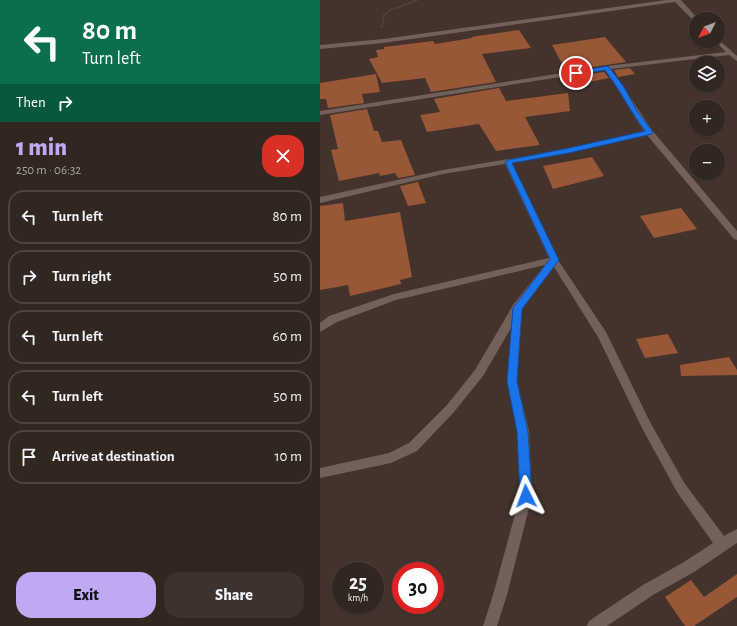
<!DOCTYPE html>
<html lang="en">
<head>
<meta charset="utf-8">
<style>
	:root { --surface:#322621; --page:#3d322e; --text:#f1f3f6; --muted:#a8a5a5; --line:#4d433f; --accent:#c1a8f3 }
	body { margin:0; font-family:"Alegreya Sans",sans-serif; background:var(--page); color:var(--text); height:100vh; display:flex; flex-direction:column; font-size:15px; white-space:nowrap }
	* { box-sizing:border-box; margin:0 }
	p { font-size:13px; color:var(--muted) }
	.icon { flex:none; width:22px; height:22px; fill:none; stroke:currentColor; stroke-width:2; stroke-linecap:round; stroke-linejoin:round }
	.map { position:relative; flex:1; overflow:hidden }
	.sheet { display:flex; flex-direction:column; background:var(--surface); width:320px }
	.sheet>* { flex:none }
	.guide { background:#0b6e4f; color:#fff; overflow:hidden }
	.needle { width:26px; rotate:228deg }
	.tools { position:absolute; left:369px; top:12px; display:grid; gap:8px }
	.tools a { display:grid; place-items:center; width:36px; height:36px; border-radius:50%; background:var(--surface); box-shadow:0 1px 3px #0004,0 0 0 1px var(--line); font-size:20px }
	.speed { position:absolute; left:12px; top:562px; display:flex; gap:8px; font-size:20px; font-weight:700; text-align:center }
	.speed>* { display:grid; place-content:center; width:52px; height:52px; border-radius:50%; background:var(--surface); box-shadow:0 1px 3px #0004,0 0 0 1px var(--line); line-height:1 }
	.speed small { font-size:10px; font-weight:400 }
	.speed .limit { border:6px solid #d22; background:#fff; color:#111 }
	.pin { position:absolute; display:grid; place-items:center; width:34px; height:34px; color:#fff; margin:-17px; border:2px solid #fff; border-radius:50%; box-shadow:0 1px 4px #0007 }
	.me { position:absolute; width:44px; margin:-22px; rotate:357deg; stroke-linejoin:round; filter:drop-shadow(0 0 3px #0008) }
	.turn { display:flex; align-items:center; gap:14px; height:84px; padding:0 16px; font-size:18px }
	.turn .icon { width:52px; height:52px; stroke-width:2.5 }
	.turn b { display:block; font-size:28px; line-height:34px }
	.then { display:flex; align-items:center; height:38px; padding:0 16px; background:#0003; gap:8px; font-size:15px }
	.round { display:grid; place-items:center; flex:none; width:42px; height:42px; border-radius:16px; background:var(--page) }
	.overview { display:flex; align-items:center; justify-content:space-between; height:68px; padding:0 16px }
	h1 { font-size:24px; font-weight:800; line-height:30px; color:var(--accent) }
	.primary-button { display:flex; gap:8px; margin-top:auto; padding:8px 16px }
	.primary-button a { flex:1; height:46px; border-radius:16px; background:var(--accent); color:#111; font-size:16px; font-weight:800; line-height:46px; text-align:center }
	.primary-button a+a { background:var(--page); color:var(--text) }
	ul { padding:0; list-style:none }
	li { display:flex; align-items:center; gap:12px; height:54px; margin:0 8px 6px; padding:0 8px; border:2px solid var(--line); border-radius:16px }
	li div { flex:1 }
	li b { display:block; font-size:15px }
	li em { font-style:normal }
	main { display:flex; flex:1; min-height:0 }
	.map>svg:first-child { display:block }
</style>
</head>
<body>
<main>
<section class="sheet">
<div class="guide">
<div class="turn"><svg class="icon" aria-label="left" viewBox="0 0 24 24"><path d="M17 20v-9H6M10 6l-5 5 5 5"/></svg><div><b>80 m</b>Turn left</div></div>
<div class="then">Then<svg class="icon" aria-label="right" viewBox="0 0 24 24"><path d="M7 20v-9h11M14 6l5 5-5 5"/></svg></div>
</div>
<div class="overview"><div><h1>1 min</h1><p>250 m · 06:32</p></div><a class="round" style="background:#d93025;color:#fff"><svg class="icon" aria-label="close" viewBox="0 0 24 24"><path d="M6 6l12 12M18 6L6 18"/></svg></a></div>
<ul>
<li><svg class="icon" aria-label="left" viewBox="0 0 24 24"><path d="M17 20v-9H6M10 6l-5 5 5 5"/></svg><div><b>Turn left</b></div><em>80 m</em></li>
<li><svg class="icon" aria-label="right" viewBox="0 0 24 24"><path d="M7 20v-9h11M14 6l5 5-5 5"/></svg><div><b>Turn right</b></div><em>50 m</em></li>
<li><svg class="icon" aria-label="left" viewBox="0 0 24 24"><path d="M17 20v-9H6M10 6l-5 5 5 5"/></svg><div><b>Turn left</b></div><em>60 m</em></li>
<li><svg class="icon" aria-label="left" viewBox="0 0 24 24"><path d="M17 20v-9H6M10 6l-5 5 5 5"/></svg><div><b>Turn left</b></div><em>50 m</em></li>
<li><svg class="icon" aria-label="arrive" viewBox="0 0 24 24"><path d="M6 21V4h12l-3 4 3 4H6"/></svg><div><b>Arrive at destination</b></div><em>10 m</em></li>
</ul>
<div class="primary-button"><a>Exit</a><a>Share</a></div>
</section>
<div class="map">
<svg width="417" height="626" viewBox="0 0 417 626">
	<rect width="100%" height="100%" fill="#43332c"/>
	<path fill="#985736" d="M199 30 211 48 162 54 176 82 111 92 105 78 62 83 49 59 58 57 56 50 64 49V47L113 41 115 44 152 38 151 37Z
		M285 37 306 62 246 71 232 45Z
		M310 68 315 74 298 77 294 70Z
		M284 72 289 78 254 85 250 77Z
		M56 74 60 92 42 94 44 103 8 108 6 99H0V83Z
		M179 88 186 101 248 93 250 111 205 117 220 145 176 151 159 124 107 132 100 115 120 112 114 99Z
		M47 109 54 131H58L62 142 81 140 95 175 78 178 75 173 60 176 59 173 19 181 11 150 18 149 10 115Z
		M272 157 284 176 233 189 223 166Z
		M98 182 106 203 88 206 80 186Z
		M23 203 25 221 80 212 92 277 80 280 81 284 30 296 28 285 0 290V206Z
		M361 208 377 229 334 238 320 216Z
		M348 334 358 353 325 358 316 339Z
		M409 357 417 370V375L361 376 360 365Z
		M417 574V597L374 626H365L345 597 371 580 384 597Z"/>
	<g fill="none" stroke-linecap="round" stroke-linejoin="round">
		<path stroke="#887a74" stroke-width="1.5" stroke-dasharray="0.5 2" stroke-linecap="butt" d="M62 28 64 15 70 10 98 0"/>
		<path fill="#726159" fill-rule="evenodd" d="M346 0H361L378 19H376V22L374 21 355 2 63 43 0 49V45L63 39Z
			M398 39 417 56V61L409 55 291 69 332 130 417 231V240L414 239 327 135 249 153 192 163 238 260 286 332 330 422 365 484 404 536 417 529V543L374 572 333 595 287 626H267L269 621 323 585 364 562 393 543 357 492 322 428 278 337 234 267 202 309 197 381 209 431 212 496 187 595 177 626H163L173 595 200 496 197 431 187 381 191 328 163 376 134 412 97 451 71 463 0 478V468L69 453 89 443 126 406 155 370 193 305 225 265 76 300 17 322 0 332V323L9 316 74 294 229 258 185 164 123 174 0 203V197L123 170 249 149 324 131C310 111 300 90 285 70L0 115V111L287 66 406 52 395 41H398Z"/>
	</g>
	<path fill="#1a73e8" stroke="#114b97" d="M287 66 289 67 304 87 317 111 333 132 332 134 249 153 192 163 239 260 202 309 197 381 208 432 212 496 210 499 206 501 202 499 200 496 197 432 187 381 193 308 230 259 185 162 188 160 249 148 325 131C310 111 300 90 285 70L256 75 253 73Z"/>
</svg>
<div class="tools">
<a><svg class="needle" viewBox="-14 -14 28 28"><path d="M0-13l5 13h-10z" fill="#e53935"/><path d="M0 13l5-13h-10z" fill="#a8a5a5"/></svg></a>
<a><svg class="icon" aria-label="layers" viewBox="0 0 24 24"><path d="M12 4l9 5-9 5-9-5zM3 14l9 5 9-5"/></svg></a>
<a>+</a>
<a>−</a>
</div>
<div class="speed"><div>25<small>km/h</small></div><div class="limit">30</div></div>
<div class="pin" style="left:256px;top:73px;background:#d93025"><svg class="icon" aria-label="arrive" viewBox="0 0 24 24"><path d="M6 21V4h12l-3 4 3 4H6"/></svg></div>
<svg class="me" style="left:206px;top:496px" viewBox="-20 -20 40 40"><path d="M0-17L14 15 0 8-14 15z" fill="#1a73e8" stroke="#fff" stroke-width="4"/></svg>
</div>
</main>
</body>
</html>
